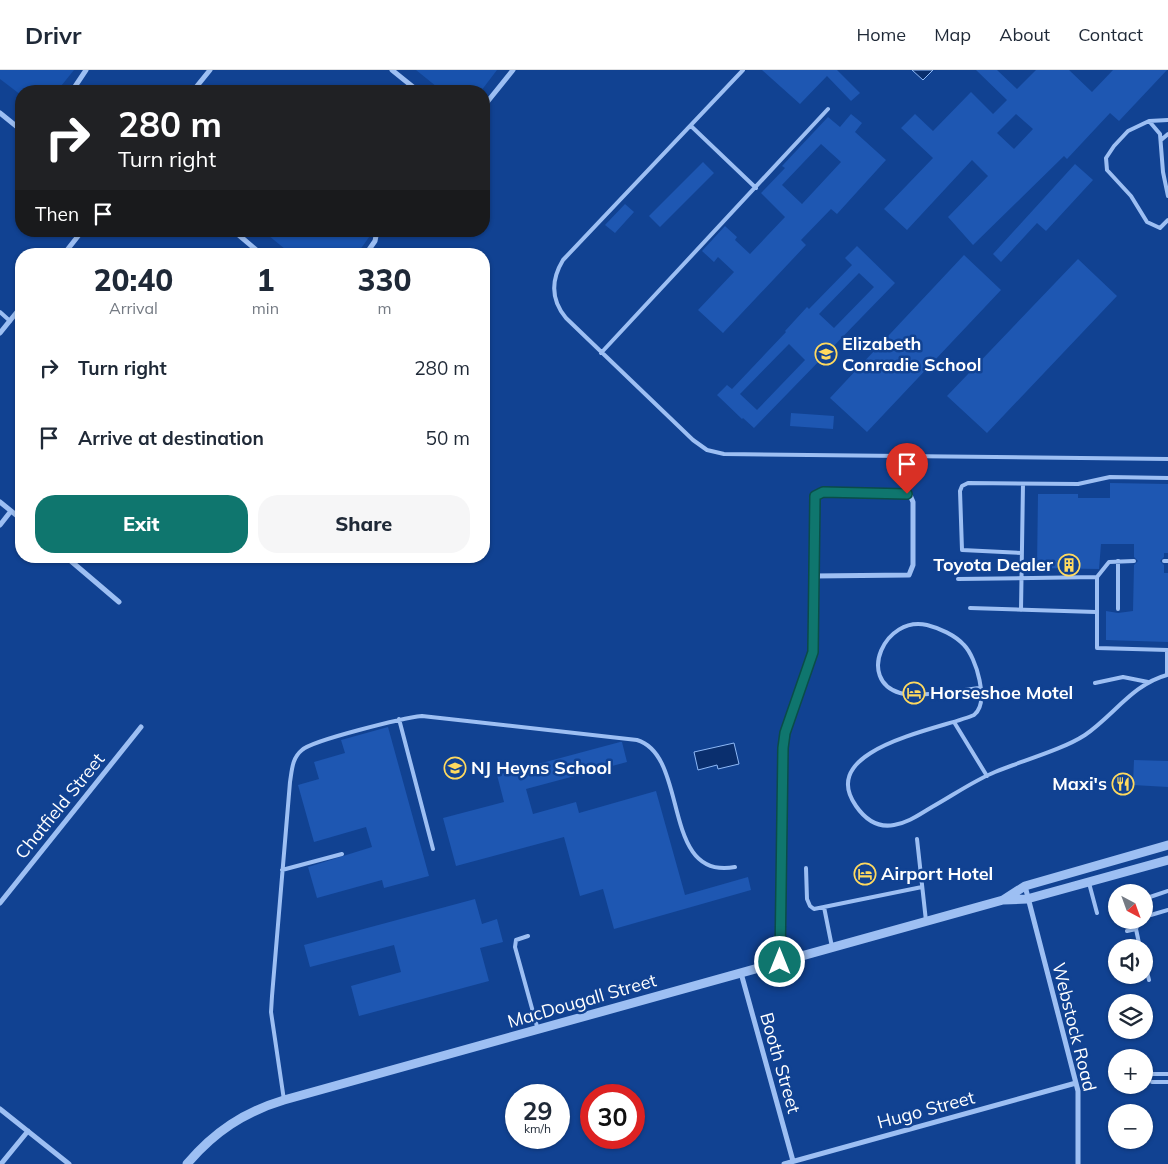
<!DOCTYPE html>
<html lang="en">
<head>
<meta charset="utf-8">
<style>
	:root { --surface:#fff; --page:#f6f6f7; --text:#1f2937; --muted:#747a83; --line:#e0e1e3; --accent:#0f766e }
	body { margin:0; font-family:Mulish,sans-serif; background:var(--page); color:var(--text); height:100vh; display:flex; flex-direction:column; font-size:19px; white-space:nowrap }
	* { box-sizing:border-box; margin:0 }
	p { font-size:16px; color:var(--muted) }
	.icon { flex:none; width:28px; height:28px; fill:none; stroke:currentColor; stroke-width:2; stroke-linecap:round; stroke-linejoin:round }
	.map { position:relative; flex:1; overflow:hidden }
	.side { position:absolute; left:15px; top:178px; width:475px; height:315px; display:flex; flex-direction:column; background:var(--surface); border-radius:20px; box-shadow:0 1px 4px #0004 }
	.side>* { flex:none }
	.banner { position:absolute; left:15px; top:15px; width:475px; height:152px; border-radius:20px; box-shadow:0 1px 4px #0004; background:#202124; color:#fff; overflow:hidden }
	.needle { width:32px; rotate:139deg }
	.fabs { position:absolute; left:1108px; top:814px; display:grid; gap:10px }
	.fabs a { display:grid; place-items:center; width:45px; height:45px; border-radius:50%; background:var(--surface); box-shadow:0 1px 4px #0004; font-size:25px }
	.speed { position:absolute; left:505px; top:1014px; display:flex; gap:10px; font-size:25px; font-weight:700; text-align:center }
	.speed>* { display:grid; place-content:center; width:65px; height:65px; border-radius:50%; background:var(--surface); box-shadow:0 1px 4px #0004; line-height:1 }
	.speed small { font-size:12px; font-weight:400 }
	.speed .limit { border:8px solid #d22; background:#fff; color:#111 }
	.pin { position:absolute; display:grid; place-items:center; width:42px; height:42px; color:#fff; margin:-51px -21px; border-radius:50% 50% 50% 0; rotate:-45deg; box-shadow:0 0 5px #0007 }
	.pin .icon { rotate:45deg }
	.me { position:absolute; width:55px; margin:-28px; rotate:0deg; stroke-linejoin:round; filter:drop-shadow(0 0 4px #0008) }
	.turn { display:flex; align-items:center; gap:18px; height:105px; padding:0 20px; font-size:22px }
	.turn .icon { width:65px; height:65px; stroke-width:2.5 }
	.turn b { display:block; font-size:35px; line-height:42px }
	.then { display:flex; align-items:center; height:48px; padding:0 20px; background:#0003; gap:10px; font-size:19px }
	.eta { display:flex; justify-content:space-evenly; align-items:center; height:85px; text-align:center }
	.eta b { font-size:30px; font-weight:800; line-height:35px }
	.primary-button { display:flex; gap:10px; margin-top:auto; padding:10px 20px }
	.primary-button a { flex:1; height:58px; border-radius:20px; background:var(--accent); color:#fff; font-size:20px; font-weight:800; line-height:58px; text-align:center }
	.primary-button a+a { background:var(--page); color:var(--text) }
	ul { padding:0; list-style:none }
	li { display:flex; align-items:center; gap:15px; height:70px; padding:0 20px }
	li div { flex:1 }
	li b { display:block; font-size:19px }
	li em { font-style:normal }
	header { display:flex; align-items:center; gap:30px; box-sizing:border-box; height:70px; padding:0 25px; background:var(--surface); border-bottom:1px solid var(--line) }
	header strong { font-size:24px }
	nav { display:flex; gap:28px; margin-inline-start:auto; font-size:18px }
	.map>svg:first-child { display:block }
</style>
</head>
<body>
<header>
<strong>Drivr</strong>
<nav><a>Home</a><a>Map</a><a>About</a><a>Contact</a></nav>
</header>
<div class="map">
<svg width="1168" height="1094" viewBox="0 0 1168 1094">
	<rect width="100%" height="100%" fill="#114292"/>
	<path fill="#1852ad" d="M0 0H74L57 21H21V25L0 9Z
		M416 0H497L481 21H442Z
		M263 161H370L372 163 357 184H291Z"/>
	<path fill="#0a2f6e" stroke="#8eb9f7" d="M912 0H933L923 10Z
		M734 673 739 694 718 699 717 695 698 700 694 682Z"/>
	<path fill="#1e57b2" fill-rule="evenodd" d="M762 0H837L860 23 851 31 827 6 800 34Z
		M976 0H997L1017 19 1036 0H1069L1092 22 1113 0H1167L1119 51 1110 43 1067 89 1064 86 973 175 948 147 988 106 972 90 907 160 884 139 933 88 901 58 915 44 933 61 971 22 993 44 1007 30ZM1016 44 1033 59 1014 79 997 63Z
		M851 44 862 53 855 62 886 90 837 144 831 139 801 170 806 175 723 263 698 240 734 202 718 187 714 192 702 181 725 156 737 167 735 170 750 184 785 147 761 123 785 98 782 96 828 47 840 57ZM821 74 841 92 802 134 782 115Z
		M703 92 714 103 660 157 649 146Z
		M1075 94 1093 110 1046 161 1037 153 1001 192 993 184Z
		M625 134 634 142 615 163 605 155Z
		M857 176 895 213 754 358 743 348 742 349 717 325 727 315 732 319 786 262 785 261 807 237 809 239 852 195 845 188ZM859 203 874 217 834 258 819 244ZM789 274 805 290 757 340 740 324Z
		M964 185 1001 220 867 362 830 328Z
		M1078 189 1117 226 987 363 947 326Z
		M791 343 834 346 833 359 790 356Z
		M1110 413 1168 414V483H1164V487L1160 491 1164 495V503H1168V572L1106 570V541L1118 543 1133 541 1134 495 1138 491 1134 487V474H1101L1099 499 1037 498 1038 424H1078V428H1110Z
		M388 657 429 806 384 818 382 810 317 828 308 797 372 777 366 757 314 772 298 715 319 709 314 692 345 683 341 670Z
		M620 672H622L627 692 526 719 533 744 576 732 579 743 656 721 685 825 748 807 751 820 614 859 603 819 580 826 564 767 456 796 443 748 504 732 497 705Z
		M1134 690 1168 691V717L1133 715Z
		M475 829 482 854 497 849 503 872 480 878 489 911 359 946 351 916 401 902 394 875 310 897 304 875Z"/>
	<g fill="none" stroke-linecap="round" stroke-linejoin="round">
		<path stroke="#9dbff3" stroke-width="4" d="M743 0 563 190C551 210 551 230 566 248L693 370 707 380 724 384 1168 389
			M1168 50 1149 51 1128 61 1114 76 1106 88 1107 100 1131 126 1147 152 1160 158 1168 150
			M1149 51 1160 64 1163 102 1168 126
			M691 56 756 118
			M1161 70 1168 64
			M0 242 10 251
			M601 283 828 39
			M1022 483 962 480 960 421 962 416 968 413 1078 414 1110 407 1168 408
			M1118 491V539
			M1164 491H1168
			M1097 507V578L1168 580
			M958 509 1097 507 1109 492 1134 491
			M970 538 1096 542
			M1021 540 1023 414
			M1095 613 1123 607 1148 612
			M980 618C960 620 918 628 900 623 856 610 885 545 927 555 939 558 955 565 964 575 976 587 990 633 974 645 942 659 815 678 856 736 865 749 878 758 894 755 908 753 920 744 932 737 952 726 973 711 995 702 1021 691 1062 680 1085 665 1113 646 1133 614 1167 605V580
			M399 649 433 779
			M954 652 987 706
			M917 769 926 851
			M806 798 807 829 810 836 814 839 922 817
			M282 800 342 784
			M1089 813 1097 843
			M1144 829 1168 821
			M824 837 832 877
			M1144 847 1168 840
			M1139 850 1136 859 1140 878
			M1127 861 1136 859
			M528 866 516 870 515 877 538 960
			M1144 890 1149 910
			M1152 1004H1168
			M1152 1012H1168
			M284 1030 271 942 272 926 290 712C292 700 292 688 302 680 313 670 403 648 422 646L637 670C690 686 660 811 735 797"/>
		<path stroke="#9dbff3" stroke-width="5" d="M392 0 418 21
			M72 21 86 0
			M193 21 210 0
			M484 36 513 0
			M0 43 21 60
			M234 161 261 184
			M64 184 82 161
			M366 184 375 171 377 161
			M0 263 21 237
			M0 432 21 449
			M0 455 11 441
			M65 486 119 532
			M1025 816 1078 1021V1094
			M0 833 141 657
			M781 892 783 678 785 663 813 581 815 426 823 422 910 425 913 432V495L909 505 814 506
			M741 903 793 1091
			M0 1039 69 1094
			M1 1094 28 1061
			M784 1094 1076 1013"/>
		<path stroke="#9dbff3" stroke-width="9" d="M1003 830 1025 816 1168 775
			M187 1094C214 1062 244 1042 284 1030L1003 830 1027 829 1168 790"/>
	</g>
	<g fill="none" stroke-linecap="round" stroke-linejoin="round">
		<g stroke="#0a4d48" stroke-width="12">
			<path id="route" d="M780 892 783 678 785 663 813 582 815 426 823 422 907 424"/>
		</g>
		<use href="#route" stroke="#0f766e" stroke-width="9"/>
	</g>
	<defs>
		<g id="school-ring" transform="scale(1.125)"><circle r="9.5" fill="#114292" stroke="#ffda5f" stroke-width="1.5"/><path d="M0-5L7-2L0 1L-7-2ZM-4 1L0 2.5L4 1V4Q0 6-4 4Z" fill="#ffda5f"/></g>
		<g id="building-ring" transform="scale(1.125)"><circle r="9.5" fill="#114292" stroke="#ffda5f" stroke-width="1.5"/><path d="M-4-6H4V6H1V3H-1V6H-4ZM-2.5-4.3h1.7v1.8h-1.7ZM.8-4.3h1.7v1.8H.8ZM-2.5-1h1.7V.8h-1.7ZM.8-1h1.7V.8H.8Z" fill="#ffda5f"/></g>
		<g id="hotel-ring" transform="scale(1.125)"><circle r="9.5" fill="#114292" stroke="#ffda5f" stroke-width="1.5"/><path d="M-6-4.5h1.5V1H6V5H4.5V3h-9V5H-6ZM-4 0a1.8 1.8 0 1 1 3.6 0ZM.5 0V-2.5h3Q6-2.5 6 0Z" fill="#ffda5f"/></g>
		<g id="restaurant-ring" transform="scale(1.125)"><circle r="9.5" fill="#114292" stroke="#ffda5f" stroke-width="1.5"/><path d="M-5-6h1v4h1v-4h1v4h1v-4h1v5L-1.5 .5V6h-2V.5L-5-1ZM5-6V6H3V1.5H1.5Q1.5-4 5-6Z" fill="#ffda5f"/></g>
	</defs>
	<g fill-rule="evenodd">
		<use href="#school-ring" x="826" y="284"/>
		<use href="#building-ring" x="1069" y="495"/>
		<use href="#hotel-ring" x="914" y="623"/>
		<use href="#school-ring" x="455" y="698"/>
		<use href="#restaurant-ring" x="1123" y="714"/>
		<use href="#hotel-ring" x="865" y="804"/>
	</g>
	<g text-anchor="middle" stroke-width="5" stroke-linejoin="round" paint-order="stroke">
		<g font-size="18" font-weight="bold" fill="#fff" stroke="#114292" text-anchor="start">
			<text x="842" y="280">Elizabeth<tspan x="842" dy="21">Conradie School</tspan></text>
			<text x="1053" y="501" text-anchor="end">Toyota Dealer</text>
			<text x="930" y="629">Horseshoe Motel</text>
			<text x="471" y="704">NJ Heyns School</text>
			<text x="1107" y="720" text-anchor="end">Maxi's</text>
			<text x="881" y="810">Airport Hotel</text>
		</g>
		<g font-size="18" fill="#fff" stroke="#114292">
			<text transform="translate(60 736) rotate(-51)" y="6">Chatfield Street</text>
			<text transform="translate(582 931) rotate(-16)" y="6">MacDougall Street</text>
			<text transform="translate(1074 957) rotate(76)" y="6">Webstock Road</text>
			<text transform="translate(780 993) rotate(74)" y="6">Booth Street</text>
			<text transform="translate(926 1040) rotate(-15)" y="6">Hugo Street</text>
		</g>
	</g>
</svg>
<div class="fabs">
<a><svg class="needle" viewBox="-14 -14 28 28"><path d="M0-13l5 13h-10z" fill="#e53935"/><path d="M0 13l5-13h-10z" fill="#747a83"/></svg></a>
<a><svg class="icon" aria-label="sound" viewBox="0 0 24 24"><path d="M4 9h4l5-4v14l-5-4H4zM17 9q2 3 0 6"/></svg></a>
<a><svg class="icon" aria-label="layers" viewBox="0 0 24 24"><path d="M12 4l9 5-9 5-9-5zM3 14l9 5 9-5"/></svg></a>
<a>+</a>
<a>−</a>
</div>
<div class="speed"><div>29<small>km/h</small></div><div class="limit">30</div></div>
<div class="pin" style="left:907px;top:424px;background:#d93025"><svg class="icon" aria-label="arrive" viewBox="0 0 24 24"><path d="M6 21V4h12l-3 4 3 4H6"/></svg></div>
<svg class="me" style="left:780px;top:892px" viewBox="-20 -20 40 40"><circle r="17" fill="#0f766e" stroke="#fff" stroke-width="3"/><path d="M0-11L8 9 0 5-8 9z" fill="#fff"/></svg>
<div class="banner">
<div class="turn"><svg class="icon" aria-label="right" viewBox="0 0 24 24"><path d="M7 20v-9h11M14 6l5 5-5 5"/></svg><div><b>280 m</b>Turn right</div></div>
<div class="then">Then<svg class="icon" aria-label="arrive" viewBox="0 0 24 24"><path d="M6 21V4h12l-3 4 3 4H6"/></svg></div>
</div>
<section class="side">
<div class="eta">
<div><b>20:40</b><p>Arrival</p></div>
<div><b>1</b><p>min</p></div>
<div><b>330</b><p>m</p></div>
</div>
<ul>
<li><svg class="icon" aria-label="right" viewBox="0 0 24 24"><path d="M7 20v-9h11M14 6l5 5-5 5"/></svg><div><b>Turn right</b></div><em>280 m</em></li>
<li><svg class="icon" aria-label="arrive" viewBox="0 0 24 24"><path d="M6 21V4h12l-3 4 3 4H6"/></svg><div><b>Arrive at destination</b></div><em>50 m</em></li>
</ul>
<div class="primary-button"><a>Exit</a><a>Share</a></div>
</section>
</div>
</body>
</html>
